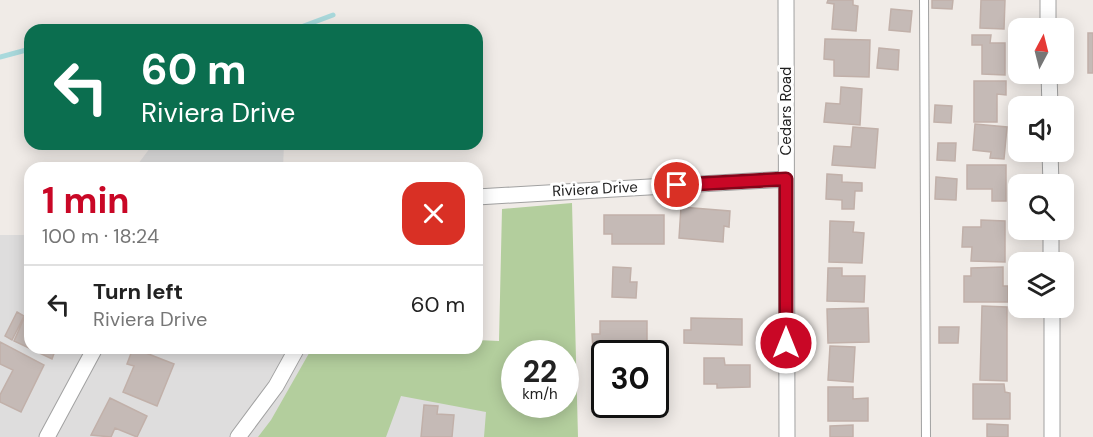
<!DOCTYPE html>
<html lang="en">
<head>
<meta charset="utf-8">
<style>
	:root { --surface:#fff; --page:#f2f2f2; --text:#222; --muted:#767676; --line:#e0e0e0; --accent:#c90726 }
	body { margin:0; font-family:"DM Sans",sans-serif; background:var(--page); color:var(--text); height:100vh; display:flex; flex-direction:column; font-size:22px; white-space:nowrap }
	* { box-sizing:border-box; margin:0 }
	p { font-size:20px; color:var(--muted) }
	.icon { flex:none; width:33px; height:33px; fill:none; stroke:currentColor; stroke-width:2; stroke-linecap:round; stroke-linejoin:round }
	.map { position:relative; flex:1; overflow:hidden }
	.sheet { position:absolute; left:24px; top:162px; width:459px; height:192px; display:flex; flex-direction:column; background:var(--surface); border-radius:18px; box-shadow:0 3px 15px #0003 }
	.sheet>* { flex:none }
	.top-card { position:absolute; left:24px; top:24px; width:459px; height:126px; border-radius:18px; box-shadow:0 3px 15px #0003; background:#0b6e4f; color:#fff; overflow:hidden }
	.needle { width:39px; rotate:7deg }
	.controls { position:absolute; left:1008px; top:18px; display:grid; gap:12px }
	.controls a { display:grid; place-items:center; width:66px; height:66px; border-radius:12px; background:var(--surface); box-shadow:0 3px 15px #0003; font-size:30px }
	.speed { position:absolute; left:501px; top:340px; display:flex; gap:12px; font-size:30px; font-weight:700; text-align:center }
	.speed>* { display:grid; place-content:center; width:78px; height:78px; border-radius:50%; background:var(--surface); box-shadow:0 3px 15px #0003; line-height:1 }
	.speed small { font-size:15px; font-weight:400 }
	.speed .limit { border:3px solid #111; border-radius:9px; background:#fff; color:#111 }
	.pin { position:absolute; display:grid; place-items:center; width:51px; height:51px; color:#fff; margin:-26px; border:3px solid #fff; border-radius:50%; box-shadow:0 2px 6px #0007 }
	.me { position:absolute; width:66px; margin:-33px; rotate:0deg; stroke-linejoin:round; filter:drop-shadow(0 0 4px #0008) }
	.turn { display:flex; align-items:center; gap:21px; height:126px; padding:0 18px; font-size:27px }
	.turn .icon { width:78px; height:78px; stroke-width:2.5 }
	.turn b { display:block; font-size:42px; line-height:51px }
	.round { display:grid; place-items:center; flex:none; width:63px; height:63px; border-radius:18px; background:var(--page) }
	.overview { display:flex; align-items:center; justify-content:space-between; height:102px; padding:0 18px }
	h1 { font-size:36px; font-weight:700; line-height:45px; color:var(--accent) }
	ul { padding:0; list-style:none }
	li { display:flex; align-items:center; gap:18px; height:78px; padding:0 18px; border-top:2px solid var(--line) }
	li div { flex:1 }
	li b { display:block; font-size:22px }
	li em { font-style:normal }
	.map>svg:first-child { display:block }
</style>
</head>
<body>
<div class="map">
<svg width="1093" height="437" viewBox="0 0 1093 437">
	<rect width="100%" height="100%" fill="#f0ebe7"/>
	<path fill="#dedddd" d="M153 144H284L283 168H135Z
		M0 235H30V348H381L514 405 532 437H0Z"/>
	<path fill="#b3ce9d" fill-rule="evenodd" d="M572 203 578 437H484L486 412 401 396 386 437H258L271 420 312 348H477V340L499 341 502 209ZM514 354H566V405H514Z"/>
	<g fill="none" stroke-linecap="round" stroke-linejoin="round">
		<path stroke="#a9d9dc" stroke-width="5" d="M293 30 333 15
			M0 57 30 49"/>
	</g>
	<path fill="#c5bab6" stroke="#c1b0a9" stroke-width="1.5" d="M828 0H853V5L858 6 856 31 832 29 834 4 827 3Z
		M932 0H953L952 9 932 8Z
		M981 0H1005L1004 29 980 28Z
		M891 9 912 11 910 32 889 30Z
		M1088 33H1093V73H1088Z
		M972 35H991L990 43H1005V75L982 74V45H972Z
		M825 39 870 40 869 77 834 76V60L824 59Z
		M879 48 899 50 898 70 877 68Z
		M974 81H1006V95L997 94V122H974Z
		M841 87 862 89 860 125 824 122 826 103 840 104Z
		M935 105 952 106 951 123 934 122Z
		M975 124 1007 127 1004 159 990 158 991 152 973 150Z
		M853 127 878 129 875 168 832 165 834 146 851 147Z
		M938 143H956L955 161 937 160Z
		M967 165H1006V201H992V189H967Z
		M827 174 842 175V182L862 183V191H855L854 209H842V200L826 199Z
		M936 177 957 179 956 200 935 199Z
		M681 207 730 211 729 227 724 226 723 242 679 238Z
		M604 215H664V244H612V234H604Z
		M981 220 1005 221V262L971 261 972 247H962L963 227H981Z
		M830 221 854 222 853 232 864 233 862 263 829 262Z
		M613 267 631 268 630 282H637L636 298 612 297Z
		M1003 267V286H1008V302H964V276H971V268Z
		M828 268H842V276H865L864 302 827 301Z
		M982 306 1007 307V381L980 380Z
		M29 307 30 348H56L52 359 14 341Z
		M868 308 869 342 828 343 827 309Z
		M17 312 24 316 12 340 5 336Z
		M691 318 742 319V345L684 343V330H691Z
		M600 321H647V349L593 350 592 334H600Z
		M939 327H959L958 343H939Z
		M0 342 44 365 21 412 0 402V395L13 370 0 364Z
		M830 346 855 347 853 382 828 380Z
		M133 348 174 364 157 406 123 392 134 366 127 364Z
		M704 358H724L725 365H750V387L717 388V384H704Z
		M973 384H1004L1005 392 1010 393V419H973Z
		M828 387H853V399L868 398V421H828Z
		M110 398 147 416 137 437 115 428 111 437 91 435Z
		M424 405 438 406 437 414 454 415 452 437H421Z
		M987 424 1008 425V437H987Z
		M853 425V437H830V426Z"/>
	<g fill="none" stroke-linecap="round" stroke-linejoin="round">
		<g stroke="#a1a1a1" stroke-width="10">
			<path id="lane" d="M924 0 926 437"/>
		</g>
		<g stroke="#a1a1a1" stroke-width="17">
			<path id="street" d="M786 0 787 437
				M1048 0V28
				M1049 74 1050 106
				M1050 152 1051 184
				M477 197 786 179
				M1051 230V262
				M1052 308V437
				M47 437 95 348
				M238 437 276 386 297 348"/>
		</g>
		<use href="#lane" stroke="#fff" stroke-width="8"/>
		<use href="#street" stroke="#fff" stroke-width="15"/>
	</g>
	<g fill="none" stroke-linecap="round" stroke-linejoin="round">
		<g stroke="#830519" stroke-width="15">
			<path id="route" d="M677 185 786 179V343"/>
		</g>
		<use href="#route" stroke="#c90726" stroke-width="10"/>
	</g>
	<g text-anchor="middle" stroke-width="6" stroke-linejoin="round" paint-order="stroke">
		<g font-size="15" fill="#202020" stroke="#fff">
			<text transform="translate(786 111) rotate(-90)" y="5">Cedars Road</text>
			<text transform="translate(595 189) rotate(-3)" y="5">Riviera Drive</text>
		</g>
	</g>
</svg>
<div class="controls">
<a><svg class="needle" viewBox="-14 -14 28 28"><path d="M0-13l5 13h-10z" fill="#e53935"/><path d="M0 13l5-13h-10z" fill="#767676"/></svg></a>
<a><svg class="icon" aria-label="sound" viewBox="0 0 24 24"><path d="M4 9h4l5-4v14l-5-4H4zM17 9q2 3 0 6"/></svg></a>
<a><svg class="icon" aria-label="search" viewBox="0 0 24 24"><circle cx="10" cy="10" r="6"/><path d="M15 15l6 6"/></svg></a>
<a><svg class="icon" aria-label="layers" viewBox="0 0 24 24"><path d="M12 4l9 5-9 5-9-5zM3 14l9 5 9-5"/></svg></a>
</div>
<div class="speed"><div>22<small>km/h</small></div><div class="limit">30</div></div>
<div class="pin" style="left:677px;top:185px;background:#d93025"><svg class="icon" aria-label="arrive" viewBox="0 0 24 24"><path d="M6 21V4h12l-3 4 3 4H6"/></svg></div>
<svg class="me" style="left:786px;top:343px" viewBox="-20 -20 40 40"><circle r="17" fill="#c90726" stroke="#fff" stroke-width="3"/><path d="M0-11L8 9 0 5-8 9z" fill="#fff"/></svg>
<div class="top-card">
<div class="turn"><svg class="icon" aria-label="left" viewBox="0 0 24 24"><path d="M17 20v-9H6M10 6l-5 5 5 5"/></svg><div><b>60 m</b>Riviera Drive</div></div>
</div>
<section class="sheet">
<div class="overview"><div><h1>1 min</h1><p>100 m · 18:24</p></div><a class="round" style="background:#d93025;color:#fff"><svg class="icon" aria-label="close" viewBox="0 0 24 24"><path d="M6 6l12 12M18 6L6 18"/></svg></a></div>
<ul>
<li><svg class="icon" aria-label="left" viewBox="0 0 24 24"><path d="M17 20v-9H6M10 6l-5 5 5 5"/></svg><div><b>Turn left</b><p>Riviera Drive</p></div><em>60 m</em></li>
</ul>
</section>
</div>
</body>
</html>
